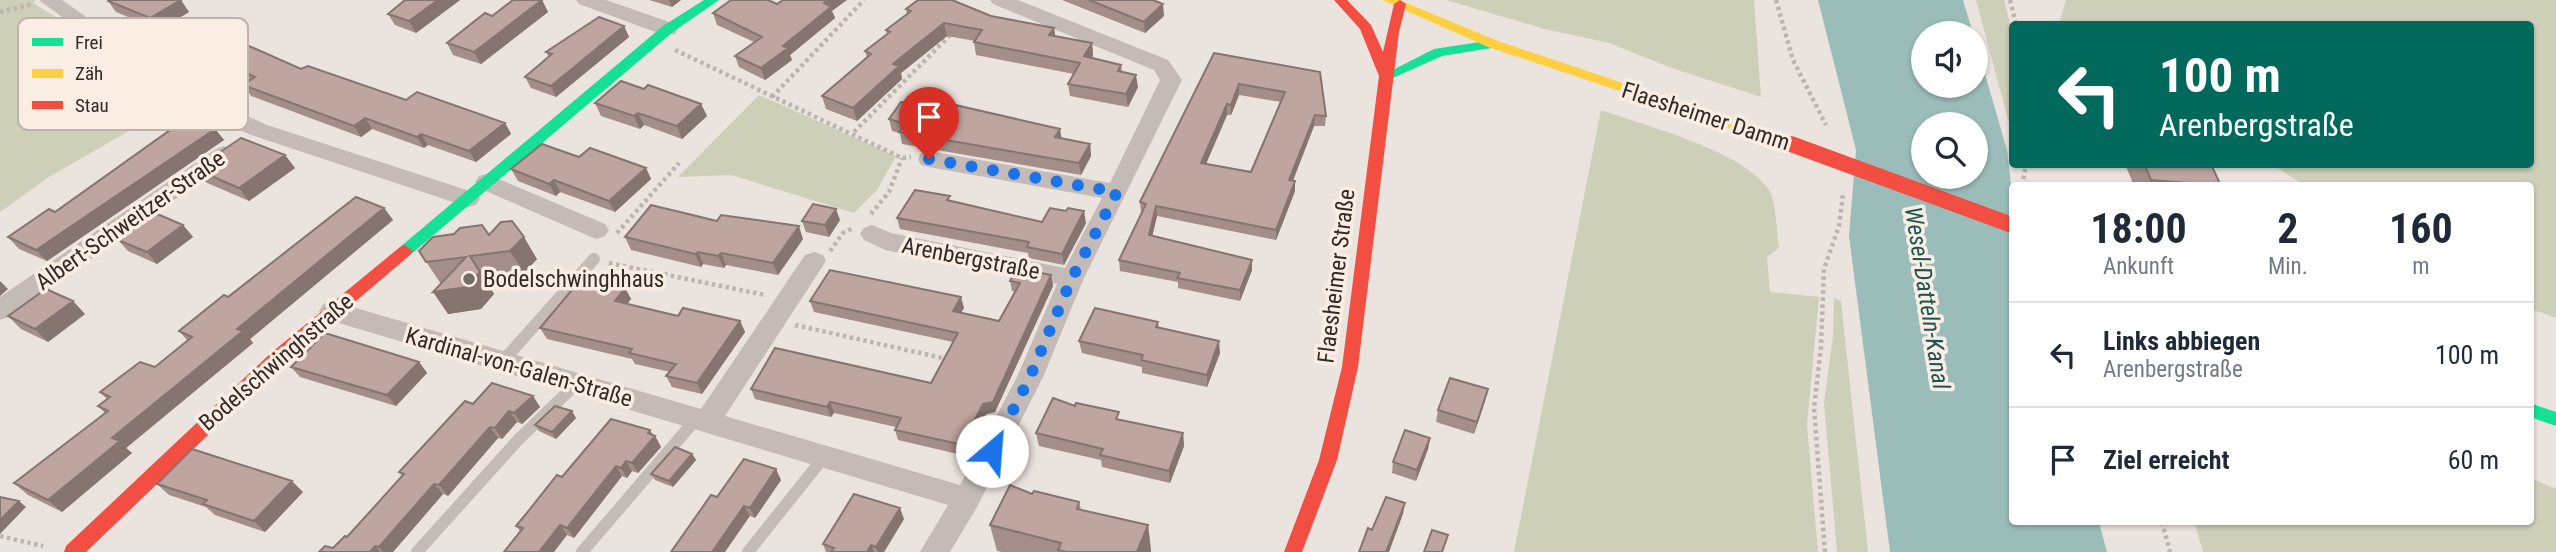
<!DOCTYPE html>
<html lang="de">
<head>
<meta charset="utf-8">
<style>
	:root { --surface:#fff; --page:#f6f6f7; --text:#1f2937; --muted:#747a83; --line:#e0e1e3 }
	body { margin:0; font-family:"Roboto Condensed",sans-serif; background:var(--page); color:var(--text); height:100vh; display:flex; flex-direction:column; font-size:26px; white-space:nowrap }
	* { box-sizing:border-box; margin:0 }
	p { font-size:23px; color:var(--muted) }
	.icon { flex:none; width:38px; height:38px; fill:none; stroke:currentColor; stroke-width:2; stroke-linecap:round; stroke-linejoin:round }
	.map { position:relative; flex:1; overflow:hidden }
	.sheet { position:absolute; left:2009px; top:182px; width:525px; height:343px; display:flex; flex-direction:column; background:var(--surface); border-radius:7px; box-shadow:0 2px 5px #0004 }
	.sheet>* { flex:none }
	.guide { position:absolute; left:2009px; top:21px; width:525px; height:147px; border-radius:7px; box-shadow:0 2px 5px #0004; background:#00695c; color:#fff; overflow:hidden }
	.fabs { position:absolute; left:1911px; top:21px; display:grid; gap:14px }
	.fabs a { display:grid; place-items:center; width:77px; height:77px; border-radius:50%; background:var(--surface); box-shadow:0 2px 5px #0004; font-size:35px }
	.pin { position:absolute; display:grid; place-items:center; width:60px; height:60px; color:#fff; margin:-72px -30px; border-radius:50% 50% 50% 0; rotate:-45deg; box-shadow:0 0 7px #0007 }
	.pin .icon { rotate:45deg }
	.me { position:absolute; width:77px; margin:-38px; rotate:27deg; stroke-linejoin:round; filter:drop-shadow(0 0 5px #0008) }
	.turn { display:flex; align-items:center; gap:24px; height:147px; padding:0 35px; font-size:32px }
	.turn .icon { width:91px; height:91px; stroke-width:2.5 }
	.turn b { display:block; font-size:49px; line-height:60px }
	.eta { display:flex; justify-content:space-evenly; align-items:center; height:119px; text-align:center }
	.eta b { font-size:42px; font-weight:700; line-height:49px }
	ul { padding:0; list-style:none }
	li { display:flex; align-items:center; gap:21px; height:105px; padding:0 35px; border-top:2px solid var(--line) }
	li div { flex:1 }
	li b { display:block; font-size:26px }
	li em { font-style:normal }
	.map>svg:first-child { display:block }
</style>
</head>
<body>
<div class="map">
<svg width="2556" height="552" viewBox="0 0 2556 552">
	<rect width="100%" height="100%" fill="#ebe3de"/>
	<path fill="#cecfb8" d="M0 0H36L33 3 186 98 49 177 0 212Z
		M1446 0H1754L1761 97 1669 67 1609 43 1545 29Z
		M1976 0H2004L2012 32V134Z
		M2066 0H2556V318L2531 309 2530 186 2304 185 2273 165 2530 164V24H2059Z
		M759 95 896 156 877 190 854 213 731 175 678 177Z
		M1601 110C1645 126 1744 151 1769 190 1776 201 1777 234 1779 248L1767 257 1770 292 1819 297 1807 425 1818 552H1514Z
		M1834 298 1841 301 1868 552H1837L1824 403 1833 336Z
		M2531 478 2556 489V552H2203L2194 522H2530Z"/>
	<path fill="#9abdb9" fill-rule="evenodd" d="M1818 0H1963L1973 33H1923V86H1976V43L2007 150 2012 193V522H2099L2107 552H1890L1849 236 1856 150ZM1923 124H1976V177H1923Z"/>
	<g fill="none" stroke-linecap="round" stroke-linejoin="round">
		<path stroke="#bcb4b0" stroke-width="4.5" stroke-dasharray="3.5 3.5" stroke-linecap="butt" d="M1776 0 1793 60 1826 125
			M2010 0 2016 24
			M0 12 33 4
			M675 50 902 158 911 157
			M772 97 864 0
			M854 132 951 34
			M2022 186 2026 164
			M871 214 889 192 902 158
			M617 233 679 163
			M830 251 843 233 853 228
			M609 263 765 295
			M795 325 947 359
			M2162 522 2170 552
			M0 536 43 546
			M1825 552 1814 408 1821 347 1824 269 1839 226 1843 194"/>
		<path stroke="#c4bbb7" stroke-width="12" d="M501 363 594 259
			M417 552 518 440 576 384
			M582 552 696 419
			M748 552 824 457"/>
		<path fill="#c4bbb7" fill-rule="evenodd" d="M39 0H62L194 92 267 125 476 193 480 199 476 205 468 207 251 135 178 102Z
			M576 0H606L675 24 678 29 675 34H661L579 4Z
			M990 0H1018L1168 60 1182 80 1084 278 1043 377 977 507 950 552H920L948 505 332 321 323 318 319 311 323 304 332 301 701 409 805 255 814 252 823 255 826 261 725 416 960 485 1017 377 1057 284 885 250 864 240 860 234 864 228 872 225 891 233 1065 268 1102 198 929 167 921 165 918 159 921 153 929 151 1110 183 1160 80 1154 70 993 4Z
			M224 146 232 149 235 154 232 159 9 317 0 320V297L216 149Z
			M487 174 605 224 609 230 605 236 597 239 589 236 479 188 475 182 479 176Z"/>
		<path fill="#16e098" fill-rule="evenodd" d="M704 0H719L673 32 410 255H400L397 251 400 247 663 26Z
			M1493 40 1500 44 1498 47 1442 56 1386 81 1379 77 1434 49Z
			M2530 403 2556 412V426L2530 417Z"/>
		<path fill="#ffcf43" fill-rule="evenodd" d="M1382 0H1399L1498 41 1796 141 1798 144 1796 147H1786L1488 47Z"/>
		<path fill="#f24e42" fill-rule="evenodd" d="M1334 0H1347L1371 25 1383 52 1394 4 1400 0 1406 4 1399 32 1358 367 1337 460 1302 552H1284L1319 460 1342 367 1379 76 1360 29Z
			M405 245 413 251 410 255 283 363 86 552H64L66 546 271 353 400 247Z"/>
		<path stroke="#f24e42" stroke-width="16" d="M1791 144 2012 225"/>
	</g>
	<path fill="#a38e89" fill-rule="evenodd" d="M405 0H460L416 33 395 25 388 14Z
		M542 0 548 12 481 64 453 55 447 43 492 16Z
		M649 0H681L672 7Z
		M1062 0H1153L1164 16 1145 33Z
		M108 1 189 12 159 30 116 12Z
		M906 9 991 16 1054 28 1055 36 1092 43 1093 55 1092 58 1121 65 1122 72 1138 87 1128 107 1070 96 1068 84 1074 74 976 55 974 42 975 41 947 36 901 73 902 79 857 121 826 109 822 96 867 57 865 51 887 34 886 30 907 14Z
		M832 11 835 18 790 55 792 60 765 80 739 67 735 56 754 42 717 25 713 13Z
		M624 26 629 37 556 97 531 88 525 77 549 57 546 52Z
		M161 36 301 69 406 100 505 123 511 134 476 162 428 145 424 148 372 129 361 137 251 96 243 85 248 81 169 47Z
		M1214 53 1326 116 1325 126H1314L1293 181H1295V191L1276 240 1157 216 1152 236 1252 270 1240 301 1178 288V282L1120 271 1119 260 1141 213 1140 202ZM1239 95 1281 102 1251 172 1206 164 1227 115H1231Z
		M644 89 701 104 707 116 682 139 644 125 640 129 601 116 595 103Z
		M889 119 1061 139 1090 144 1091 156 1081 175 902 144 900 133 892 131Z
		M215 129 224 140 47 261 19 249 8 237Z
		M285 155 295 168 249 201 205 182 195 169Z
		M579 157 646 168 651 179 615 212 560 192 556 196 518 181 511 169Z
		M2125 164H2211L2221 186H2134Z
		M951 201 1042 222 1086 223 1064 265 1029 258 1028 253 900 229 897 218Z
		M384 208 393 220 250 339 253 343 126 448 132 453 62 512 28 495 14 483 105 413 98 406 107 399 100 392 155 367 188 341 179 331 228 297Z
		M840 220 829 237 806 232 802 221Z
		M717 221 803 239 778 275 726 265 724 268 703 264 701 267 631 250 625 237Z
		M183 225 193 237 157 264 128 251 118 240Z
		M489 235 537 259 524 273 484 278 494 294 481 309 448 314 441 284 419 251Z
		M1051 275 1053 286 995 412 986 414 969 447H966L962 455 898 440 895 430 896 427 834 413 831 417 755 399 751 389 931 383 953 342 814 312 810 301 964 308 961 312 999 321 1015 292 1012 291 1010 281Z
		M625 288 631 299 627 304 678 316 740 321 745 332 702 394 672 387 666 376 670 372 635 364 632 359 547 339 540 328Z
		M85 314 48 342 21 329 8 316Z
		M1158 322 1159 328 1220 353 1207 387 1142 373V367L1082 353 1079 341Z
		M419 362 427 373 396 406 300 377 291 367Z
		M533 396 540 407 522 424 517 422 502 439 498 438 448 496 443 494 393 552H319L333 548 347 537 402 476 399 472 473 404Z
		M1485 401 1474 434 1436 422 1438 410Z
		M1075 406 1119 419 1183 433 1184 446 1170 483 1102 467 1101 460 1039 446 1036 433Z
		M576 418 556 439 539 431 535 425Z
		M653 435 655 436 661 447 638 473 632 471 627 478 622 476 574 538 567 535 520 531 516 526 562 477Z
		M1430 438 1428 449 1416 481 1392 473 1393 462Z
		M692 454 696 460 673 487 655 480 651 474Z
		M781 480 755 518 750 516 717 497Z
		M157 484 303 492 265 532 215 515 206 507 169 495Z
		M1032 494 1079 502 1081 510 1148 525 1151 552H1002L997 551 990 525Z
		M904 519 884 552H826L823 544Z"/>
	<path fill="#85746f" d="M181 0 189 12 159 30 150 18Z
		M438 0H460L416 33 409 21Z
		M542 0 548 12 481 64 474 52Z
		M669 0H681L672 7Z
		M828 0H847L832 11 835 18 790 55 792 60 765 80 761 68 824 3Z
		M1163 4 1164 16 1145 33 1144 22Z
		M944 23 947 36 901 73 902 79 857 121 853 108 893 64Z
		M624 26 629 37 556 97 551 86Z
		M1054 28 1056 40 1049 35Z
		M1092 43 1093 55 1086 69 1084 56Z
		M1136 75 1138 87 1128 107 1126 94Z
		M1239 84V95L1231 115V105Z
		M701 104 707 116 682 139 677 126Z
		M1227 104V115L1202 173 1201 163Z
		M638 113 644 125 640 129 634 116Z
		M1315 115 1314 126 1289 190V180Z
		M365 118 372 129 361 137 354 126Z
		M505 123 511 134 476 162 469 151Z
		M215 129 224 140 47 261 36 250Z
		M1060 129 1062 141 1055 137Z
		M421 134 428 145 424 148 417 137Z
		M1090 144 1091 156 1081 175 1079 163Z
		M285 155 295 168 249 201 239 188Z
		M646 168 651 179 615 212 609 201Z
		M554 180 560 192 556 196 549 184Z
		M1295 181V191L1276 240V230Z
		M1156 206 1157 216 1150 246 1149 235Z
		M384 208 393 220 250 339 253 343 126 448 132 453 62 512 48 500 112 438 237 329Z
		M836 209 840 220 829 237 825 225Z
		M1084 211 1086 223 1064 265 1062 254Z
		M183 225 193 237 157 264 147 252Z
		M799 226 803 239 778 275 773 263Z
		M524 237 537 259 524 273 510 251Z
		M698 252 703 264 701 267 695 254Z
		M721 253 726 265 724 268 718 256Z
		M1252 260V270L1240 301V290Z
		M480 272 494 294 481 309 448 314 433 292Z
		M1051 275 1053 286 995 412 986 414 969 447 966 437Z
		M0 281 8 289 0 296Z
		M625 288 631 299 621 312 615 301Z
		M961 297 964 308 956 321 953 311Z
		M73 301 85 314 48 342 35 329Z
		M740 321 745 332 702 394 697 383Z
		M1219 341 1220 353 1207 387V375Z
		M419 362 427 373 396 406 387 395Z
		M1488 389 1485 401 1474 434 1477 422Z
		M533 396 540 407 522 424 514 413Z
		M830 402 834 413 831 417 827 407Z
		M509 411 517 422 502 439 495 428Z
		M572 411 576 418 556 439 552 432Z
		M490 427 498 438 448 496 439 485Z
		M650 430 654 438 655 436 661 447 638 473 632 463Z
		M1183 433 1184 446 1170 483 1169 471Z
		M963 437 966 447 962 455 959 444Z
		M1430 438 1428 449 1416 481 1417 470Z
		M692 454 696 460 673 487 669 481Z
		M626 461 632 471 627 478 621 468Z
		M616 466 622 476 574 538 567 528Z
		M776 469 781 480 755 518 750 508Z
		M292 481 303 492 265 532 254 521Z
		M434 484 443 494 393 552H383L379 547Z
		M19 501 26 507 0 534V520Z
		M1405 503 1403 514 1389 552H1386Z
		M744 506 750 516 725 552H712Z
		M900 508 904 519 884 552H878L876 547Z
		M560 525 567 535 554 552H539Z
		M1148 525 1151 551V552H1137Z
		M871 545 874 552H867Z
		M375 546 380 552H370Z"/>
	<path fill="#bea59f" stroke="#85746f" stroke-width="2" fill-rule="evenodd" d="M109 0H181L150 18 108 1Z
		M405 0H438L409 21 388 14Z
		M513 0H542L474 52 447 43 485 13 492 16Z
		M731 0H768L777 4 783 0H828L824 3 831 7 783 46 788 48 761 68 735 56 762 37 713 13Z
		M918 0H952L991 16 1054 28 1049 35 1092 43 1084 56 1121 65 1118 71 1136 75 1126 94 1068 84 1080 63 974 42 982 30 944 23 893 64 899 66 853 108 822 96 871 54 865 51 890 32 886 30 911 11 906 9Z
		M1089 0H1153L1163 4 1144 22Z
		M599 17 624 26 551 86 525 77 552 54 546 52Z
		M188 19 301 69 308 66 406 100 417 92 505 123 469 151 421 134 417 137 365 118 354 126 243 85 255 77 161 36Z
		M1214 53 1320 72 1326 116 1315 115 1289 180 1295 181 1276 230 1156 206 1149 235 1252 260 1240 290 1177 278 1180 273 1119 260 1146 204 1140 202ZM1239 84 1285 92 1251 172 1201 163 1227 104 1231 105Z
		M621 81 644 89 648 85 701 104 677 126 638 113 634 116 595 103Z
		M901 102 952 110 955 105 1060 129 1055 137 1090 144 1079 163 899 132 905 124 889 119Z
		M187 118 215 129 36 250 8 237 49 209 55 212Z
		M241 138 285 155 239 188 195 169Z
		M542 144 579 157 590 148 646 168 609 201 554 180 549 184 511 169Z
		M2144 164H2211L2221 186 2151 180Z
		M915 190 950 196 947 200 1042 222 1050 208 1066 211 1068 208 1084 211 1062 254 1027 247 1029 242 897 218Z
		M356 197 384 208 237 329 243 331 112 438 120 441 48 500 14 483 108 411 98 406 110 397 100 392 140 362 155 367 192 337 179 331 224 295 228 297Z
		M813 204 836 209 825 225 802 221Z
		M651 205 717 221 721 215 799 226 773 263 721 253 718 256 698 252 695 254 625 237Z
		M155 213 183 225 147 252 118 240Z
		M512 221 524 237 510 251 470 256 480 272 467 287 433 292 466 257 426 262 419 251 433 237 454 234 460 228 482 225 489 235 501 222Z
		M1016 268 1051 275 993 402 983 404 966 437H963L959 444 895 430 901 418 830 402 827 407 751 389 775 348 931 383 958 333 810 301 830 270 961 297 953 311 999 321 1020 283 1010 281Z
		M581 279 625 288 615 301 678 316 683 308 740 321 697 383 666 376 676 364 629 353 632 349 540 328Z
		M46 289 73 301 35 329 8 316Z
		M1095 308 1158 322 1156 327 1219 341 1207 375 1141 360 1143 355 1079 341Z
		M325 333 419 362 387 395 291 367Z
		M1450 378 1488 389 1477 422 1438 410Z
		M492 383 533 396 514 413 509 411 495 428 490 427 439 485 434 484 379 547 375 546 370 552H319L325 546 333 548 345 536 347 537 404 474 399 472 465 401 473 404Z
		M1053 398 1075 406 1076 403 1119 412 1116 419 1183 433 1169 471 1100 455 1103 449 1036 433Z
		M555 406 572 411 552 432 535 425Z
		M611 419 650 430 648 433 655 436 632 463 626 461 621 468 616 466 567 528 560 525 539 552H504L523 528 516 526 526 514 557 475 562 477Z
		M1405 430 1430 438 1417 470 1393 462Z
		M675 447 692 454 669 481 651 474Z
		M192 449 292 481 254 521 203 504 207 500 157 484Z
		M744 459 776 469 750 508 744 506 712 552H671L711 495 717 497Z
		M1010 485 1032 494 1034 491 1079 502 1077 509 1148 525 1137 552H1067L1058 550 1061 543 990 525Z
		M854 494 900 508 876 547 871 545 867 552H831L834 548 823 544Z
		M0 497 19 501 0 520Z
		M1386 497 1405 503 1386 552H1359L1368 528 1372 530Z
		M1432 530 1448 535 1442 552H1424Z"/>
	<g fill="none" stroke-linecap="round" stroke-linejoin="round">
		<path stroke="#1a73e8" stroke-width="12" stroke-dasharray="0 21.6" d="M929 159 1117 192 1072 278 1030 377 992 451"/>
	</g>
	<circle fill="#746a66" stroke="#f9ede4" stroke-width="2.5" cx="469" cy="279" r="7"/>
	<g text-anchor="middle" stroke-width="7" stroke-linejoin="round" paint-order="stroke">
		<g font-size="23" fill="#342926" stroke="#f9ede4">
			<text transform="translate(1706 116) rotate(18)" y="8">Flaesheimer Damm</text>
			<text transform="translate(130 220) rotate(-35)" y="8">Albert-Schweitzer-Straße</text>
			<text transform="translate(971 258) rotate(11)" y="8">Arenbergstraße</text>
			<text transform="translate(1336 276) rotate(-83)" y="8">Flaesheimer Straße</text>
			<text transform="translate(276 362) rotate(-41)" y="8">Bodelschwinghstraße</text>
			<text transform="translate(519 367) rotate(16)" y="8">Kardinal-von-Galen-Straße</text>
		</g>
		<g font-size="23" fill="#342926" stroke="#f9ede4" text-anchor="start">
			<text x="483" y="287">Bodelschwinghhaus</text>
		</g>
		<g font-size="24" font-style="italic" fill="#1c5451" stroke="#f9ede4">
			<text transform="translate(1927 298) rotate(81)" y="8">Wesel-Datteln-Kanal</text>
		</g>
	</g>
	<rect x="18" y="18" width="230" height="112" rx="10" fill="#f9ede4" stroke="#beb2ab" stroke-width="2"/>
	<rect x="32" y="38" width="31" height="8" fill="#16e098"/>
	<rect x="32" y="69" width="31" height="9" fill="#ffcf43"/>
	<rect x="32" y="101" width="31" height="8" fill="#f24e42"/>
	<g font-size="19" fill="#342926">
		<text x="75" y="49">Frei</text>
		<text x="75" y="80">Zäh</text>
		<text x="75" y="112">Stau</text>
	</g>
</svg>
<div class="fabs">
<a><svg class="icon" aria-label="sound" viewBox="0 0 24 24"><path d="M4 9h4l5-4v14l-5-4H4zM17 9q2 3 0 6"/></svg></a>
<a><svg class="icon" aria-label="search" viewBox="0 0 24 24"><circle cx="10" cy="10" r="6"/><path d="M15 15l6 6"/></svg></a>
</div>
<div class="pin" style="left:929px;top:159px;background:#d93025"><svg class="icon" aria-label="arrive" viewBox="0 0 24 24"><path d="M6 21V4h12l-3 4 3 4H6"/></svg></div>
<svg class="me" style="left:992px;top:451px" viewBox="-20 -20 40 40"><circle r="19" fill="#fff"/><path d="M0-13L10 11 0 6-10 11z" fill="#1a73e8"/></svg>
<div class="guide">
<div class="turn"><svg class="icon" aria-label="left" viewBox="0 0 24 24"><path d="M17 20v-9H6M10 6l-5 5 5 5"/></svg><div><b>100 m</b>Arenbergstraße</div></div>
</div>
<section class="sheet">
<div class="eta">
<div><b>18:00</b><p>Ankunft</p></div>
<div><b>2</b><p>Min.</p></div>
<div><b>160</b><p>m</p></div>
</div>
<ul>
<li><svg class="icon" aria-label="left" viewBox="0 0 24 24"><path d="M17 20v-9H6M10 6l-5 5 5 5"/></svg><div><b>Links abbiegen</b><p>Arenbergstraße</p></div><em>100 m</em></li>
<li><svg class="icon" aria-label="arrive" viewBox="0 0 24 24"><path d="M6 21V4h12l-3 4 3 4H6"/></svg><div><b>Ziel erreicht</b></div><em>60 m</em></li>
</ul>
</section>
</div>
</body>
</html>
